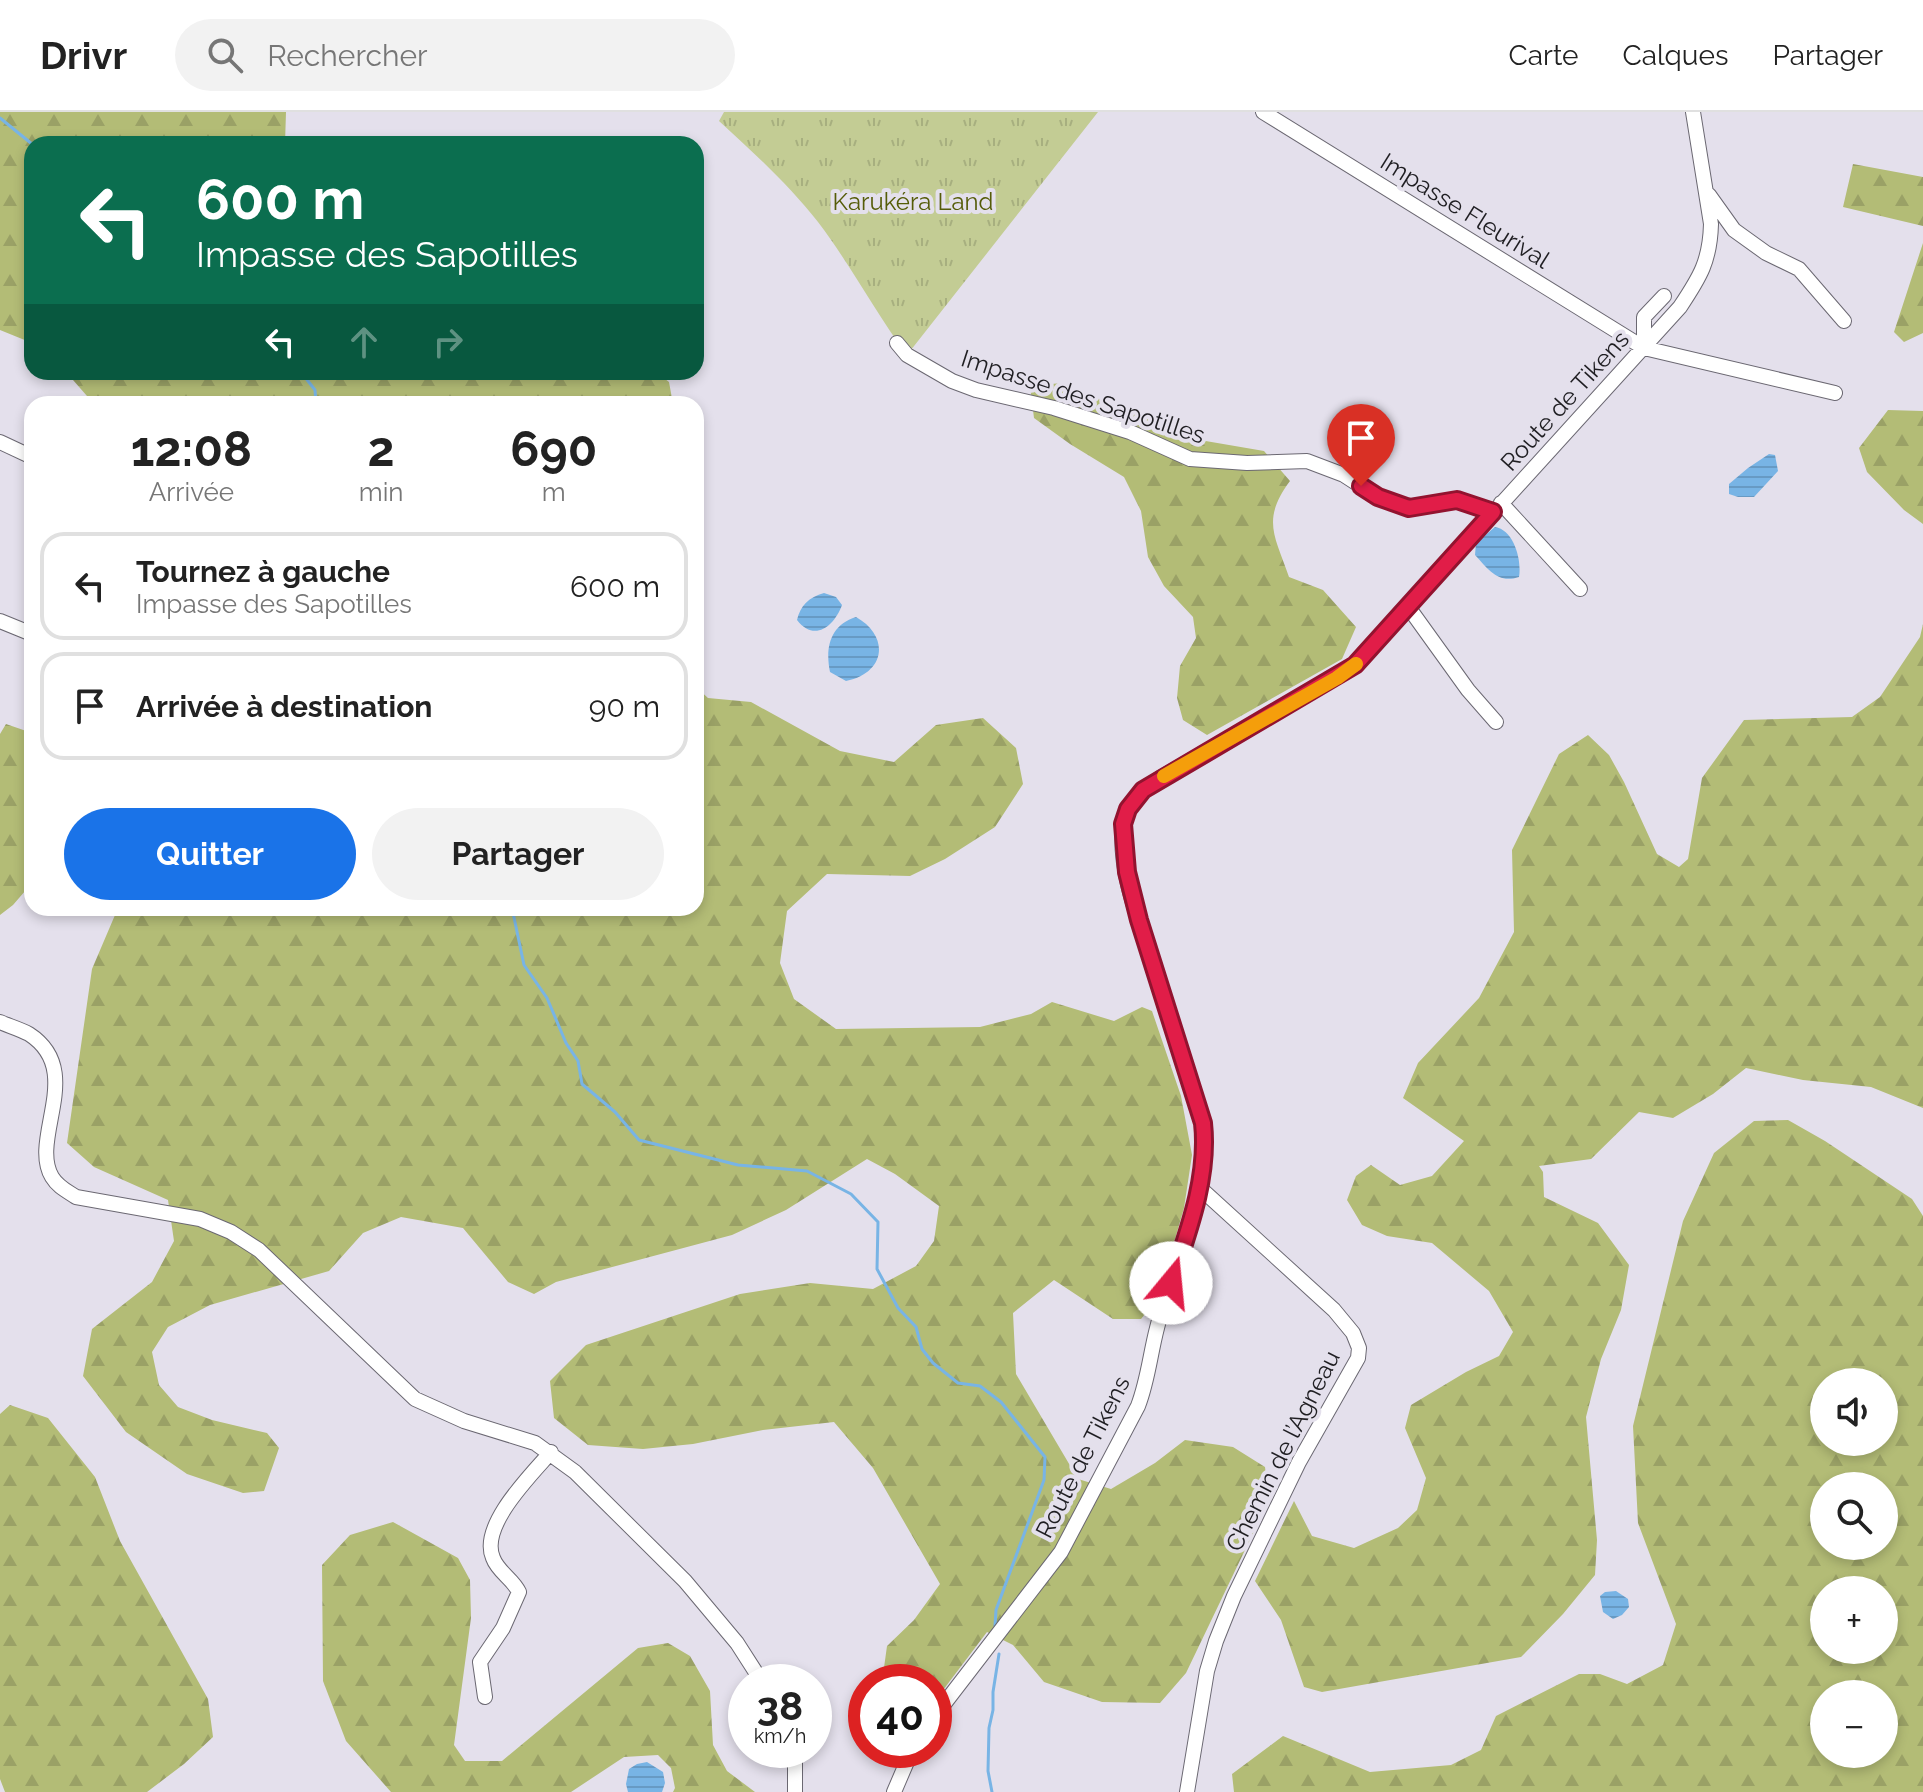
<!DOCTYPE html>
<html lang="fr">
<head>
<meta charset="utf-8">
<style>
	:root { --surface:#fff; --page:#f2f2f2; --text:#222; --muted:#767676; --line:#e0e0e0; --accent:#1a73e8 }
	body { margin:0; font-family:Raleway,sans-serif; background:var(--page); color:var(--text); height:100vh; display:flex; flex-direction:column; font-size:30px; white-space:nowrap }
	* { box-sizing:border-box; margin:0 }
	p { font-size:26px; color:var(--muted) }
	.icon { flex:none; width:44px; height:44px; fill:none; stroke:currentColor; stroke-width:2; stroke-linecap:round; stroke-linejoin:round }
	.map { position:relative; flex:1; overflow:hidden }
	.details { position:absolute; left:24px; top:284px; width:680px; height:520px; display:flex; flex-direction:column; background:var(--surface); border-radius:24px; box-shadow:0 4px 12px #0003 }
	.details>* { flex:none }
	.guide { position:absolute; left:24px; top:24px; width:680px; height:244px; border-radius:24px; box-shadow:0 4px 12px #0003; background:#0b6e4f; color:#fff; overflow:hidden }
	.buttons { position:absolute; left:1810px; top:1256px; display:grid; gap:16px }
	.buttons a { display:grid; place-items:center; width:88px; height:88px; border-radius:50%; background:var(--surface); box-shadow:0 4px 12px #0003; font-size:40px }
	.speed { position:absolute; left:728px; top:1552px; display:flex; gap:16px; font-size:40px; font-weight:700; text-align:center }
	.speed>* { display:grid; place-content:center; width:104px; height:104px; border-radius:50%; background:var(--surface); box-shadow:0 4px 12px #0003; line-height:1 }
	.speed small { font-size:20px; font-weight:400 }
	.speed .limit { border:12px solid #d22; background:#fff; color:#111 }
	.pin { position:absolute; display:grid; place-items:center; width:68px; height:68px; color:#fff; margin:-82px -34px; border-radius:50% 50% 50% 0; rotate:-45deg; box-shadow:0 0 8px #0007 }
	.pin .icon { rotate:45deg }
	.me { position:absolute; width:88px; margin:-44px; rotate:17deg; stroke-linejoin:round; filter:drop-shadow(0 0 6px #0008) }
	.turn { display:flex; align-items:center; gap:28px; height:168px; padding:0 40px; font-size:36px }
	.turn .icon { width:104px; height:104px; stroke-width:2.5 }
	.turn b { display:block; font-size:56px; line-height:68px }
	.lanes { display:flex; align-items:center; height:76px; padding:0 40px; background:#0003; justify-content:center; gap:40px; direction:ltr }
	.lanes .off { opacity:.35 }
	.eta { display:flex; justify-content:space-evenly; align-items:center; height:136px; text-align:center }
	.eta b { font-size:48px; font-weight:700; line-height:56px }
	.button { display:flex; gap:16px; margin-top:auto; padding:16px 40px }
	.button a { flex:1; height:92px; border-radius:48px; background:var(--accent); color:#fff; font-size:32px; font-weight:700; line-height:92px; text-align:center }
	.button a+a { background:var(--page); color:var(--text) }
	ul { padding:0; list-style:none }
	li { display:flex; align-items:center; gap:24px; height:108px; margin:0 16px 12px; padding:0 24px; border:4px solid var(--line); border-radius:24px }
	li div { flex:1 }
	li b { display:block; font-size:30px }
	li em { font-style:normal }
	header { display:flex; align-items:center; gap:48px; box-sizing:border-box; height:112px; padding:0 40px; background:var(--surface); border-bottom:2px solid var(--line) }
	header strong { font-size:38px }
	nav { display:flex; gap:44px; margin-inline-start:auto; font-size:28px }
	.search { width:560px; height:72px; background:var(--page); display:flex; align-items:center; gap:20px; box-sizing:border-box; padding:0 28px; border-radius:44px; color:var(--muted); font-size:30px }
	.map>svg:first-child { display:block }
</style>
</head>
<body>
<header>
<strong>Drivr</strong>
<div class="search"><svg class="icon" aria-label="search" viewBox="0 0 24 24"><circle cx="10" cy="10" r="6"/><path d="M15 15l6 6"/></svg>Rechercher</div>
<nav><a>Carte</a><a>Calques</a><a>Partager</a></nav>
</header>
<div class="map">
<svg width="1923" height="1680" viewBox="0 0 1923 1680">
	<defs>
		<pattern id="forest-firs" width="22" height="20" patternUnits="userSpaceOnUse" patternTransform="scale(2)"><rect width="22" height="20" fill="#b3bc76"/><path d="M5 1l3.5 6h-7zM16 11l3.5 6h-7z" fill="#9aa166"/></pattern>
		<pattern id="park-tufts" width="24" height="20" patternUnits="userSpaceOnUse" patternTransform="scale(2)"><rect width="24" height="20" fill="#c3cc94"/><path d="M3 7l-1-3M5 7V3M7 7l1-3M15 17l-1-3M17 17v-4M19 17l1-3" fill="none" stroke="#a7af7f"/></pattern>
		<pattern id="water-rules" width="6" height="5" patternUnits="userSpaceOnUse" patternTransform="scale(2)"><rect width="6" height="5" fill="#78b4e5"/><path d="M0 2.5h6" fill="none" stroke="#679ac4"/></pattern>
	</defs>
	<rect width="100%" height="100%" fill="#e4e0ec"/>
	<path fill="url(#forest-firs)" fill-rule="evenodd" d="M0 0H286L285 32H32V231L0 218Z
		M1853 52 1923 65V114L1843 95Z
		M1923 131V221L1904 230 1894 220Z
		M66 260H656L669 270 673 292H94Z
		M1062 271 1194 327 1264 339 1290 369C1261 408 1275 424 1289 465L1323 478 1356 515 1342 547 1207 623 1183 608 1177 586 1180 554 1196 526 1193 505 1164 474 1148 445 1141 399 1124 365 1070 332 1034 306 1030 274Z
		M1888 298 1923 299V412L1904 398 1867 360 1859 336Z
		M1923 512V996L1871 975 1803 968 1746 956 1713 982 1673 1006 1639 1000 1591 1047 1539 1054 1543 1060 1544 1085 1598 1111 1629 1153 1621 1198 1601 1247 1586 1305 1597 1428 1595 1463 1563 1502 1521 1545 1322 1580 1304 1575 1281 1508 1255 1469 1294 1389 1312 1424 1354 1436 1398 1416 1417 1398 1426 1366 1405 1316 1411 1293 1466 1260 1499 1244 1513 1220 1489 1179 1432 1131 1387 1124 1362 1113 1347 1088 1356 1064 1371 1053 1400 1073 1432 1064 1464 1029 1403 986 1418 951 1479 886 1514 820 1512 738 1559 642 1588 623 1609 643 1624 670 1657 742 1679 755 1688 747 1702 666 1744 608 1852 605 1880 585 1920 525Z
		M696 575 708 586 751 590 840 639 894 650 936 613 983 606 1016 636 1023 672 995 715 945 747 910 764 827 762 787 799 780 851 794 887 836 917 980 915 1031 902 1052 890 1114 909 1142 895 1152 899 1181 984 1192 1043 1184 1096 1158 1186 1141 1207H1113L1054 1168 1013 1201 1016 1262 1078 1367 1111 1377 1155 1351 1185 1328 1233 1335 1265 1355 1269 1388 1186 1561 1160 1591 1102 1590 1044 1570 1013 1533 987 1520 934 1590V1570H882L887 1534 914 1508 940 1472 873 1356 834 1310 763 1318 693 1332 643 1337 588 1333 554 1306 550 1269 586 1233 740 1182 810 1171 873 1177 916 1154 934 1129 939 1094 895 1062 867 1047 786 1098 732 1123 556 1170 534 1182 508 1170 463 1116 401 1105 363 1121 329 1159 210 1193 168 1215 152 1240 159 1273 178 1295 212 1308 267 1321 279 1336 264 1379 243 1381 187 1362 126 1320 83 1264 92 1217 152 1170 174 1129 168 1088 94 1055 67 1031 92 857 118 796H696Z
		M6 612 32 621V771L13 793 0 803V622Z
		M1788 1008 1825 1029 1912 1087 1923 1104V1680H1234L1232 1662 1283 1624 1370 1660 1451 1653 1481 1638 1496 1604 1579 1562H1600L1627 1572 1663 1553 1676 1512 1638 1411 1633 1314 1683 1109 1714 1041 1754 1009ZM1824 1270H1884V1330H1824ZM1824 1374H1884V1434H1824ZM1824 1478H1884V1538H1824ZM1884 1582V1642H1824V1582Z
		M10 1293 48 1306 95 1365 120 1429 208 1587 213 1625 184 1652 147 1680H5L0 1667V1302Z
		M393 1410 458 1446 470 1468 471 1506 454 1633 465 1649H502L638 1536 668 1531 690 1544 710 1579 713 1633 727 1659 755 1680H673L675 1676 671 1656 658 1643 624 1645 571 1680H391L346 1629 323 1569 322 1453 350 1423Z"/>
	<path fill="url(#park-tufts)" d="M724 0H1098L907 243C875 200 850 152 818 110 788 72 754 41 719 9Z"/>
	<path fill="url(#water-rules)" d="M1769 342 1775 343 1778 359 1754 385H1738L1729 382V372L1748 356Z
		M1495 415C1514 418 1522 448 1519 465 1498 472 1489 458 1475 443L1476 431Z
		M824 481 836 485 842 493C834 515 814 530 797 508 800 494 809 485 824 481Z
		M856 505C890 524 886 561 846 569L830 560C825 536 830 513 856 505Z
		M1616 1479 1628 1487 1629 1495 1622 1503 1613 1507 1603 1500 1600 1484 1605 1480Z
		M647 1650 663 1660 665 1671 662 1680H628L626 1672 629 1657 637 1652Z"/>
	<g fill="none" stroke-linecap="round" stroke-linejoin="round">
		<path stroke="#78b4e5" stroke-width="3" d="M0 6 32 32
			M301 260 315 278 316 292
			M512 796 524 853 547 886 566 931 578 949 582 972 615 1000 639 1028 738 1053 807 1059 851 1082 878 1110 877 1157 898 1196 916 1215 922 1237 933 1251 958 1271 980 1274 1001 1290 1045 1345 1044 1368 996 1498 995 1514
			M992 1680 988 1659 989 1616 993 1598V1580L999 1542"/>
		<g stroke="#6b6872" stroke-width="16">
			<path id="minor" d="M1263 0 1644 236 1835 281
				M1709 83 1734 118 1766 141 1799 157 1844 209
				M897 231 907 243 952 269 976 278 1054 296 1130 320 1190 347 1247 351 1307 349 1344 363 1378 385 1409 396 1457 388 1493 400
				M1644 236V205L1664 184
				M0 330 32 345
				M1501 391 1580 477
				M1409 496 1468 578 1496 610
				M0 509 32 522
				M0 910C9 914 20 917 29 922 86 959 29 1026 52 1065 58 1075 67 1079 76 1085L200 1107 231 1120 259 1138 415 1287 464 1309 535 1331 575 1360 685 1469 737 1531 762 1570
				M485 1585 480 1550 503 1516 519 1480C513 1467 498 1460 493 1446 479 1414 531 1363 551 1340
				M934 1605 1061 1440 1138 1294C1148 1268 1150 1243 1157 1216 1174 1148 1211 1082 1203 1011 1186 958 1169 905 1153 852 1139 809 1118 759 1123 713 1126 691 1143 678 1160 666L1355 553 1680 195C1700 165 1710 149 1711 112L1693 0
				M795 1638V1680
				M894 1680 912 1638
				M1187 1680 1207 1559 1216 1529 1234 1484 1299 1350 1358 1246 1359 1236 1353 1221 1334 1198 1200 1076"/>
		</g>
		<use href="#minor" stroke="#fff" stroke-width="14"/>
	</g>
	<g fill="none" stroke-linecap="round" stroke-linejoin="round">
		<g stroke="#92132f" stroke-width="20">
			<path id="route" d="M1171 1171C1188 1120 1209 1065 1203 1011L1139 808 1127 760 1123 712 1128 697 1143 678 1355 553 1493 400 1457 388 1409 396 1378 385 1361 374"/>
		</g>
		<use href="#route" stroke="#e11d48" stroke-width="14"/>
		<path stroke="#f59e0b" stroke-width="14" d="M1164 664 1337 566 1356 552"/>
	</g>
	<g text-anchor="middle" stroke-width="8" stroke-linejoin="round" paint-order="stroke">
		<g font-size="24" fill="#555c08" stroke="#e4e0ec">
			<text x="913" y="98">Karukéra Land</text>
		</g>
		<g font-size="24" fill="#1f1e22" stroke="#e4e0ec">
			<text transform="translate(1465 99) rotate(32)" y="8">Impasse Fleurival</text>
			<text transform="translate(1083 285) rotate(18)" y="8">Impasse des Sapotilles</text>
			<text transform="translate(1565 289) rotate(-48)" y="8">Route de Tikens</text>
			<text transform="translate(1283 1339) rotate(-63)" y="8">Chemin de l’Agneau</text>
			<text transform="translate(1083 1345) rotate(-63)" y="8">Route de Tikens</text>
		</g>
	</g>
</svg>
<div class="buttons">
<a><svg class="icon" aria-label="sound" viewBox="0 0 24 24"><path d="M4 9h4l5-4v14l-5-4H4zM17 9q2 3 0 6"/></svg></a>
<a><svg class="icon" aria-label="search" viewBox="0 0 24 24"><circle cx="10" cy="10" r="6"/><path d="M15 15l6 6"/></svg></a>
<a>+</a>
<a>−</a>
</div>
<div class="speed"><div>38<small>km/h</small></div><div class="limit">40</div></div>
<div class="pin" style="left:1361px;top:374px;background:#d93025"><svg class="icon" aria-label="arrive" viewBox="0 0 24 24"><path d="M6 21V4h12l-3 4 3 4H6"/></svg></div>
<svg class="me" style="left:1171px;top:1171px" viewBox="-20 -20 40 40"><circle r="19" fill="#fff"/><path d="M0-13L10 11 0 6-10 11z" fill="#e11d48"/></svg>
<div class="guide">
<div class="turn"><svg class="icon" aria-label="left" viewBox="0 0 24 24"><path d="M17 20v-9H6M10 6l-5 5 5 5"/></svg><div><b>600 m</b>Impasse des Sapotilles</div></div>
<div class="lanes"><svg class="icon" aria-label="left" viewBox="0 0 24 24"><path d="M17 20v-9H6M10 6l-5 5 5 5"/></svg><svg class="icon off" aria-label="ahead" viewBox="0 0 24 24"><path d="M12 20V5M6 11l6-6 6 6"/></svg><svg class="icon off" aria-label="right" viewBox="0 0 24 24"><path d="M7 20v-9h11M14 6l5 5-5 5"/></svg></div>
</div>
<section class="details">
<div class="eta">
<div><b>12:08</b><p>Arrivée</p></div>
<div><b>2</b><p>min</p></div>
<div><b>690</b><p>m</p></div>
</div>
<ul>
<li><svg class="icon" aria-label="left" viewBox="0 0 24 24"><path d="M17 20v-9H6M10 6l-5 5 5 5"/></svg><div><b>Tournez à gauche</b><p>Impasse des Sapotilles</p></div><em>600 m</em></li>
<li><svg class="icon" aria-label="arrive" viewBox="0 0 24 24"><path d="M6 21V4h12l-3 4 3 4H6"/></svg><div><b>Arrivée à destination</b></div><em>90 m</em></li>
</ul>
<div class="button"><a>Quitter</a><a>Partager</a></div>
</section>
</div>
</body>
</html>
